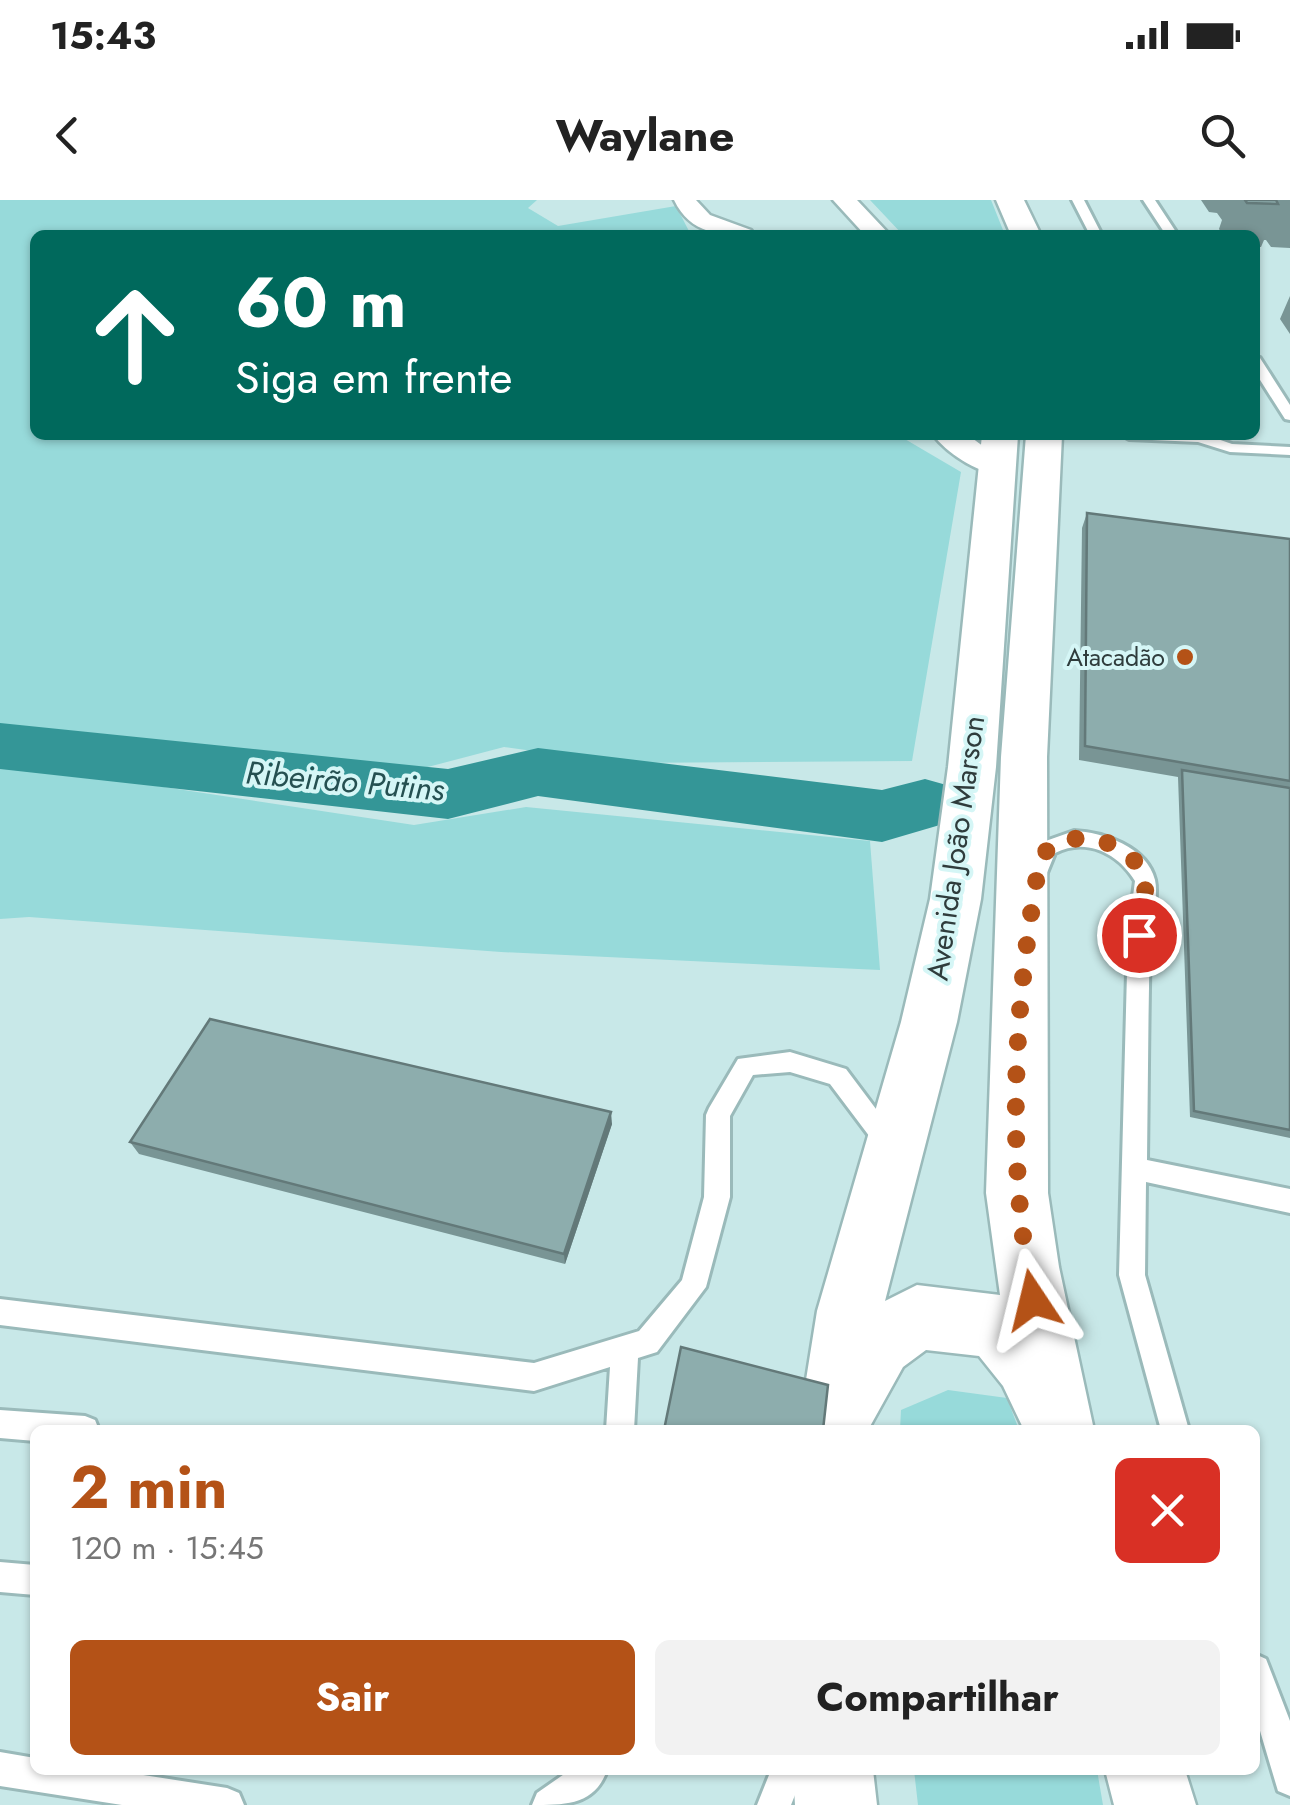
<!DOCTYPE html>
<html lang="pt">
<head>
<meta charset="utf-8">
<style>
	:root { --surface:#fff; --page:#f2f2f2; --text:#222; --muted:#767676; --accent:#b45217 }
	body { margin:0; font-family:Jost,sans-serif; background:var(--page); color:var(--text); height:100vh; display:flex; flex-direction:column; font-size:38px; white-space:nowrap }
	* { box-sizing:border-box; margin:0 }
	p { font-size:32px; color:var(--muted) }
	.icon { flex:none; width:55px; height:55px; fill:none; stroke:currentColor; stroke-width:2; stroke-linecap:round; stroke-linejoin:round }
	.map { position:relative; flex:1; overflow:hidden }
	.panel { position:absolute; left:30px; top:1225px; width:1230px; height:350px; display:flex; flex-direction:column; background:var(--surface); border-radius:15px; box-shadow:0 2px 8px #0004 }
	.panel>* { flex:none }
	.top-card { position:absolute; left:30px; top:30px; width:1230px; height:210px; border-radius:15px; box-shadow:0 2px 8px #0004; background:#00695c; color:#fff; overflow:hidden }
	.pin { position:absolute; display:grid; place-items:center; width:85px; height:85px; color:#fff; margin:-42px; border:5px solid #fff; border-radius:50%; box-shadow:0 2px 10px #0007 }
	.me { position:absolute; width:110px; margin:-55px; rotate:350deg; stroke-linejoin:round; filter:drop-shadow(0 0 8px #0008) }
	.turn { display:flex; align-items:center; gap:35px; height:210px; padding:0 40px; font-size:45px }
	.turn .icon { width:130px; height:130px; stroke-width:2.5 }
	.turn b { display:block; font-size:70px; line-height:85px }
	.round { display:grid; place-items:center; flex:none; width:105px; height:105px; border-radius:15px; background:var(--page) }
	.head { display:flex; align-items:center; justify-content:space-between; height:170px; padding:0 40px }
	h1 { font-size:60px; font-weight:700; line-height:75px; color:var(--accent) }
	.button { display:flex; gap:20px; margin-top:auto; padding:20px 40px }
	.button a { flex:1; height:115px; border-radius:15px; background:var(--accent); color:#fff; font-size:40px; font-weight:700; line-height:115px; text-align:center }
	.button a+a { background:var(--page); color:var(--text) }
	.status { display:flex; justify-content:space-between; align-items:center; height:70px; padding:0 50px; background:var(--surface); direction:ltr }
	.status svg { height:28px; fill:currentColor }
	header { display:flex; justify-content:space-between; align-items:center; height:130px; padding:0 40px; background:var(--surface); font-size:45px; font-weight:700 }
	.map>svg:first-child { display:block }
</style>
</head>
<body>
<div class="status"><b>15:43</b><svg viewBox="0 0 49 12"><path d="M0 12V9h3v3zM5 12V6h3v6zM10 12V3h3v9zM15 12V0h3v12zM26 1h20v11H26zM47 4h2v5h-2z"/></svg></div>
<header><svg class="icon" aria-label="back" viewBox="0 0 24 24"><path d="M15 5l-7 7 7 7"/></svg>Waylane<svg class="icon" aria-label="search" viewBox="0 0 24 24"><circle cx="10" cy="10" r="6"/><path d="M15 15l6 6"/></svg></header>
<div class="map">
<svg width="1290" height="1605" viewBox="0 0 1290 1605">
	<rect width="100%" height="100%" fill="#c8e8e8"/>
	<path fill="#97dada" d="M0 0H537L528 8 558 26 676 6 691 35H35V235H898L961 272 912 561 618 563 504 547 405 573 0 527Z
		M870 0H991L1005 35H903Z
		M0 562 414 625 526 607 870 641 880 770 501 752 29 717 0 719Z
		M948 1190 1007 1198 1019 1230H900L901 1210Z
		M914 1570H1097L1103 1605H918Z"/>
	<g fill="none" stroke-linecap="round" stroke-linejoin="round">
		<path fill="#349697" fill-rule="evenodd" d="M0 523 448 569 538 548 882 590 925 579 950 586 960 604 950 622 882 642 538 596 448 619 0 569Z"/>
		<g stroke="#9ababa" stroke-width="6">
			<path id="lane" d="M1072 0H1084L1102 35H1090Z
				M1143 0H1155L1178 35H1166Z
				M1255 157 1260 158 1290 205V220L1285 219 1255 172Z
				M1122 235H1206L1232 244 1290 247V255L1230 252 1198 242 1129 239Z
				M1074 631C1103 632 1147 647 1155 680 1159 698 1150 724 1150 742 1148 815 1148 887 1147 960L1290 989V1013L1146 982 1145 1075 1189 1230H1161L1119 1075 1128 735 1135 681C1118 653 1086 637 1055 653L1044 680H1030L1027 674 1040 643Z
				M790 852 846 869 903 945 900 953 891 956 882 953 830 884 790 872 753 875 730 916V997L706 1087 657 1152 638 1158 634 1230H606L610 1167 534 1191 0 1125V1099L534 1163 639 1131 682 1080 704 997 706 915 709 908 738 859Z
				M0 1210 85 1216 95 1220 99 1230H35V1241L0 1238Z
				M0 1362 35 1365V1395L0 1392Z
				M1255 1454 1266 1459 1290 1521V1596L1278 1591 1255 1514Z
				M0 1552 35 1558V1570H111L227 1588 239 1593 244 1605H122L0 1586Z
				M570 1570H607C595 1605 566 1605 532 1605L537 1593Z
				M771 1570H805L791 1605H757Z"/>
		</g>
		<g stroke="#9ababa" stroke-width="5">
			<path id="street" d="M674 0H696L710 15 751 30 755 35C720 35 691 35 674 0Z
				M833 0H857L890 35H865Z
				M933 235H968L1011 267 1007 273C984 279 947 253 933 235Z"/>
		</g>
		<g stroke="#9ababa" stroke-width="5">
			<path id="secondary" d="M996 0H1024L1041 35H1011Z
				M982 235H1018L996 567 981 699 957 822 885 1101 917 1085 1000 1095 986 993 1001 557 1026 235H1062L1047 557 1048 993 1059 1067 1094 1230H1024L1003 1186 979 1156 926 1150 903 1167 868 1230H798L817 1111 901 822 930 699 948 567Z
				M793 1570H873L877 1605H795Z
				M1105 1570H1185L1196 1605H1114Z"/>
		</g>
		<use href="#lane" fill="#fff" fill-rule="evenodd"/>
		<use href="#street" fill="#fff" fill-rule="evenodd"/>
		<use href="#secondary" fill="#fff" fill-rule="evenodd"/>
	</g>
	<path fill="#799595" d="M1201 0H1290V48L1271 47 1266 40H1264L1261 47H1255V35H1223L1219 29 1222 20 1217 13 1209 12Z
		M1290 96V134L1280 119Z
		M1087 313 1290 339V938L1190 917 1178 577 1079 560 1082 328Z
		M612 924 565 1064 139 954 130 942Z"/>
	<path fill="#637979" d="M611 912 612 924 565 1064 564 1054Z"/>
	<path fill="#8dadad" stroke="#637979" stroke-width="2.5" d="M1245 0H1276L1278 4 1247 3Z
		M1087 313 1290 339V581L1085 546Z
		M1182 570 1290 588V930L1194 911Z
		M210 819 611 912 564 1054 130 942Z
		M681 1147 828 1185 823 1230H664Z"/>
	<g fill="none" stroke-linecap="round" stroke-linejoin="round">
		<path stroke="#b45217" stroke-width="18" stroke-dasharray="0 32.4" d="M1033 1100C1005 956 1014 803 1040 659 1062 623 1133 637 1144 679 1148 695 1141 718 1139 735"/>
	</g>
	<circle fill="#b45217" stroke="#d5f6f6" stroke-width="4" cx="1185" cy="457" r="10"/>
	<g text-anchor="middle" stroke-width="8" stroke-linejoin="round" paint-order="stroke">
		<g font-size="25" fill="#2f3c3c" stroke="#d5f6f6" text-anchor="end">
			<text x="1165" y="466">Atacadão</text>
		</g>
		<g font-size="30" fill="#2f3c3c" stroke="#d5f6f6">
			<text transform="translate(956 648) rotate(-82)" y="10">Avenida João Marson</text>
		</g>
		<g font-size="32" font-style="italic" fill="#255051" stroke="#d5f6f6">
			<text transform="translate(345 581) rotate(5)" y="11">Ribeirão Putins</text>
		</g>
	</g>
</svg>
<div class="pin" style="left:1139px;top:735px;background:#d93025"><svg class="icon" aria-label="arrive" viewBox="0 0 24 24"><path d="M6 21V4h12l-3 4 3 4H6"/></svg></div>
<svg class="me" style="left:1033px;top:1100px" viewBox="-20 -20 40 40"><path d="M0-17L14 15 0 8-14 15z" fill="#b45217" stroke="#fff" stroke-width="4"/></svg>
<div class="top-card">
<div class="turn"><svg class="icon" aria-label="ahead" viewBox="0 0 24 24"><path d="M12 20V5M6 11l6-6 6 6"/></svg><div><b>60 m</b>Siga em frente</div></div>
</div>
<section class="panel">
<div class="head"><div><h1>2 min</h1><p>120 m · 15:45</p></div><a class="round" style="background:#d93025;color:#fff"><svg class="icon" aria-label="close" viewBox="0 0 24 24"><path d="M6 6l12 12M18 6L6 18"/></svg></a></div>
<div class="button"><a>Sair</a><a>Compartilhar</a></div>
</section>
</div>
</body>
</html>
